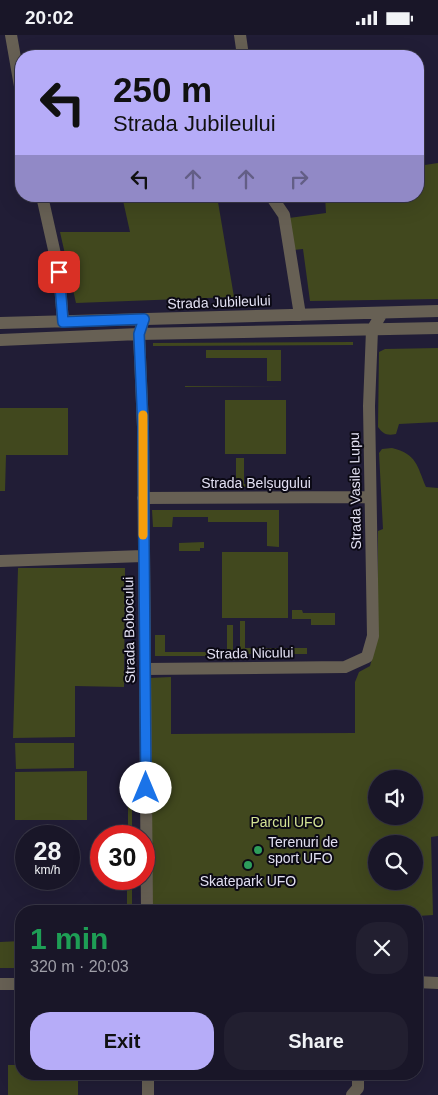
<!DOCTYPE html>
<html lang="en">
<head>
<meta charset="utf-8">
<style>
	:root { --surface:#191628; --page:#221f30; --text:#f1f3f6; --muted:#9f9fa8; --line:#373545; --accent:#b6acf8 }
	body { margin:0; font-family:Helvetica,sans-serif; background:var(--page); color:var(--text); height:100vh; display:flex; flex-direction:column; font-size:19px; white-space:nowrap }
	* { box-sizing:border-box; margin:0 }
	p { font-size:16px; color:var(--muted) }
	.icon { flex:none; width:28px; height:28px; fill:none; stroke:currentColor; stroke-width:2; stroke-linecap:round; stroke-linejoin:round }
	.map { position:relative; flex:1; overflow:hidden }
	.drawer { position:absolute; left:15px; top:870px; width:408px; height:175px; display:flex; flex-direction:column; background:var(--surface); border-radius:20px; box-shadow:0 5px 20px #0002,0 0 0 1px var(--line) }
	.drawer>* { flex:none }
	.guide { position:absolute; left:15px; top:15px; width:409px; height:152px; border-radius:20px; box-shadow:0 5px 20px #0002,0 0 0 1px var(--line); background:#b6acf8; color:#111; overflow:hidden }
	.fabs { position:absolute; left:368px; top:735px; display:grid; gap:10px }
	.fabs a { display:grid; place-items:center; width:55px; height:55px; border-radius:50%; background:var(--surface); box-shadow:0 5px 20px #0002,0 0 0 1px var(--line); font-size:25px }
	.speed { position:absolute; left:15px; top:790px; display:flex; gap:10px; font-size:25px; font-weight:700; text-align:center }
	.speed>* { display:grid; place-content:center; width:65px; height:65px; border-radius:50%; background:var(--surface); box-shadow:0 5px 20px #0002,0 0 0 1px var(--line); line-height:1 }
	.speed small { font-size:12px; font-weight:400 }
	.speed .limit { border:8px solid #d22; background:#fff; color:#111 }
	.pin { position:absolute; display:grid; place-items:center; width:42px; height:42px; color:#fff; margin:-21px; border-radius:10px; box-shadow:0 2px 8px #0006 }
	.me { position:absolute; width:55px; margin:-28px; rotate:0deg; stroke-linejoin:round; filter:drop-shadow(0 0 4px #0008) }
	.turn { display:flex; align-items:center; gap:18px; height:105px; padding:0 15px; font-size:22px }
	.turn .icon { width:65px; height:65px; stroke-width:2.5 }
	.turn b { display:block; font-size:35px; line-height:42px }
	.lanes { display:flex; align-items:center; height:48px; padding:0 15px; background:#0003; justify-content:center; gap:25px; direction:ltr }
	.lanes .off { opacity:.35 }
	.round { display:grid; place-items:center; flex:none; width:52px; height:52px; border-radius:20px; background:var(--page) }
	.overview { display:flex; align-items:center; justify-content:space-between; height:85px; padding:0 15px }
	h1 { font-size:30px; font-weight:600; line-height:38px; color:#1e9e55 }
	.button { display:flex; gap:10px; margin-top:auto; padding:10px 15px }
	.button a { flex:1; height:58px; border-radius:20px; background:var(--accent); color:#111; font-size:20px; font-weight:600; line-height:58px; text-align:center }
	.button a+a { background:var(--page); color:var(--text) }
	.status { display:flex; justify-content:space-between; align-items:center; height:35px; padding:0 25px; background:var(--surface); direction:ltr }
	.status svg { height:14px; fill:currentColor }
	.map>svg:first-child { display:block }
</style>
</head>
<body>
<div class="status"><b>20:02</b><svg viewBox="0 0 49 12"><path d="M0 12V9h3v3zM5 12V6h3v6zM10 12V3h3v9zM15 12V0h3v12zM26 1h20v11H26zM47 4h2v5h-2z"/></svg></div>
<div class="map">
<svg width="438" height="1060" viewBox="0 0 438 1060">
	<rect width="100%" height="100%" fill="#211d36"/>
	<path fill="#41481e" fill-rule="evenodd" d="M438 128V264L310 266 303 214 293 215 289 183 326 178 325 161H418V131Z
		M122 161H217L234 262 76 268 60 197H130Z
		M353 307V310L153 311V308Z
		M438 313V387L399 389 396 399C387 401 383 399 378 392L379 317 385 314Z
		M206 315H281V346H267V323H206Z
		M185 351H283L185 352Z
		M225 365H286V419H225Z
		M0 373H68V420H6L5 456H0Z
		M392 413C417 419 417 431 426 452L438 453V801L431 802 433 880 418 881V928H416V876H147L149 643 171 642V699L355 698V647L359 637 370 631 378 601V496L383 494 379 418 382 414ZM376 744H414V781H376ZM376 809H414V846H376Z
		M236 423H244V449H305V452H236Z
		M152 475H279V512L267 511V487H208V482H173L172 492H153Z
		M204 507V513H200V516H179V508Z
		M222 517H288V583H222Z
		M18 533H125L124 652 75 651V702L13 703Z
		M292 575H302L303 578H335V590H311V584H292Z
		M240 586H245V613H307V619H240Z
		M227 590H233V621H155V600H165V617H227Z
		M15 708H74V733L16 734Z
		M128 735H132V801H128Z
		M87 736V785H15V737Z
		M127 844H132V876H127Z
		M21 906V933H0V907Z
		M8 1030H21V1039H85V1042L78 1043V1060H8Z"/>
	<g fill="none" stroke-linecap="round" stroke-linejoin="round">
		<path stroke="#676054" stroke-width="12" d="M11 0 21 57
			M240 0 243 21
			M42 161 59 237 63 287
			M271 161 284 180 300 280
			M144 284 139 299 143 392 147 876
			M0 288 438 276
			M0 305 139 299 438 293
			M143 463 370 462
			M0 526 143 521
			M145 634 345 632 367 622 373 601 369 371 372 295 382 278
			M416 947 438 948
			M0 949H21
			M148 1039V1060
			M352 1060 358 1053V1039"/>
	</g>
	<g fill="none" stroke-linecap="round" stroke-linejoin="round">
		<g stroke="#114b97" stroke-width="12">
			<path id="route" d="M59 237 63 287 144 284 139 299 143 392 146 753"/>
		</g>
		<use href="#route" stroke="#1a73e8" stroke-width="9"/>
		<path stroke="#f59e0b" stroke-width="9" d="M143 380V500"/>
	</g>
	<g fill="#2e9e5b" stroke="#0b0914" stroke-width="2">
		<circle cx="258" cy="815" r="5"/>
		<circle cx="248" cy="830" r="5"/>
	</g>
	<g text-anchor="middle" stroke-width="4" stroke-linejoin="round" paint-order="stroke">
		<g font-size="14" fill="#e2e0f2" stroke="#0b0914">
			<text transform="translate(219 267) rotate(-2)" y="5">Strada Jubileului</text>
			<text x="256" y="453">Strada Belșugului</text>
			<text transform="translate(355 456) rotate(-91)" y="5">Strada Vasile Lupu</text>
			<text transform="translate(129 595) rotate(-91)" y="5">Strada Bobocului</text>
			<text transform="translate(250 618) rotate(-1)" y="5">Strada Nicului</text>
		</g>
		<g font-size="14" fill="#d4e395" stroke="#0b0914">
			<text x="287" y="792">Parcul UFO</text>
		</g>
		<g font-size="14" fill="#e2e0f2" stroke="#0b0914" text-anchor="start">
			<text x="268" y="812">Terenuri de<tspan x="268" dy="16">sport UFO</tspan></text>
			<text x="248" y="851" text-anchor="middle">Skatepark UFO</text>
		</g>
	</g>
</svg>
<div class="fabs">
<a><svg class="icon" aria-label="sound" viewBox="0 0 24 24"><path d="M4 9h4l5-4v14l-5-4H4zM17 9q2 3 0 6"/></svg></a>
<a><svg class="icon" aria-label="search" viewBox="0 0 24 24"><circle cx="10" cy="10" r="6"/><path d="M15 15l6 6"/></svg></a>
</div>
<div class="speed"><div>28<small>km/h</small></div><div class="limit">30</div></div>
<div class="pin" style="left:59px;top:237px;background:#d93025"><svg class="icon" aria-label="arrive" viewBox="0 0 24 24"><path d="M6 21V4h12l-3 4 3 4H6"/></svg></div>
<svg class="me" style="left:146px;top:753px" viewBox="-20 -20 40 40"><circle r="19" fill="#fff"/><path d="M0-13L10 11 0 6-10 11z" fill="#1a73e8"/></svg>
<div class="guide">
<div class="turn"><svg class="icon" aria-label="left" viewBox="0 0 24 24"><path d="M17 20v-9H6M10 6l-5 5 5 5"/></svg><div><b>250 m</b>Strada Jubileului</div></div>
<div class="lanes"><svg class="icon" aria-label="left" viewBox="0 0 24 24"><path d="M17 20v-9H6M10 6l-5 5 5 5"/></svg><svg class="icon off" aria-label="ahead" viewBox="0 0 24 24"><path d="M12 20V5M6 11l6-6 6 6"/></svg><svg class="icon off" aria-label="ahead" viewBox="0 0 24 24"><path d="M12 20V5M6 11l6-6 6 6"/></svg><svg class="icon off" aria-label="right" viewBox="0 0 24 24"><path d="M7 20v-9h11M14 6l5 5-5 5"/></svg></div>
</div>
<section class="drawer">
<div class="overview"><div><h1>1 min</h1><p>320 m · 20:03</p></div><a class="round"><svg class="icon" aria-label="close" viewBox="0 0 24 24"><path d="M6 6l12 12M18 6L6 18"/></svg></a></div>
<div class="button"><a>Exit</a><a>Share</a></div>
</section>
</div>
</body>
</html>
